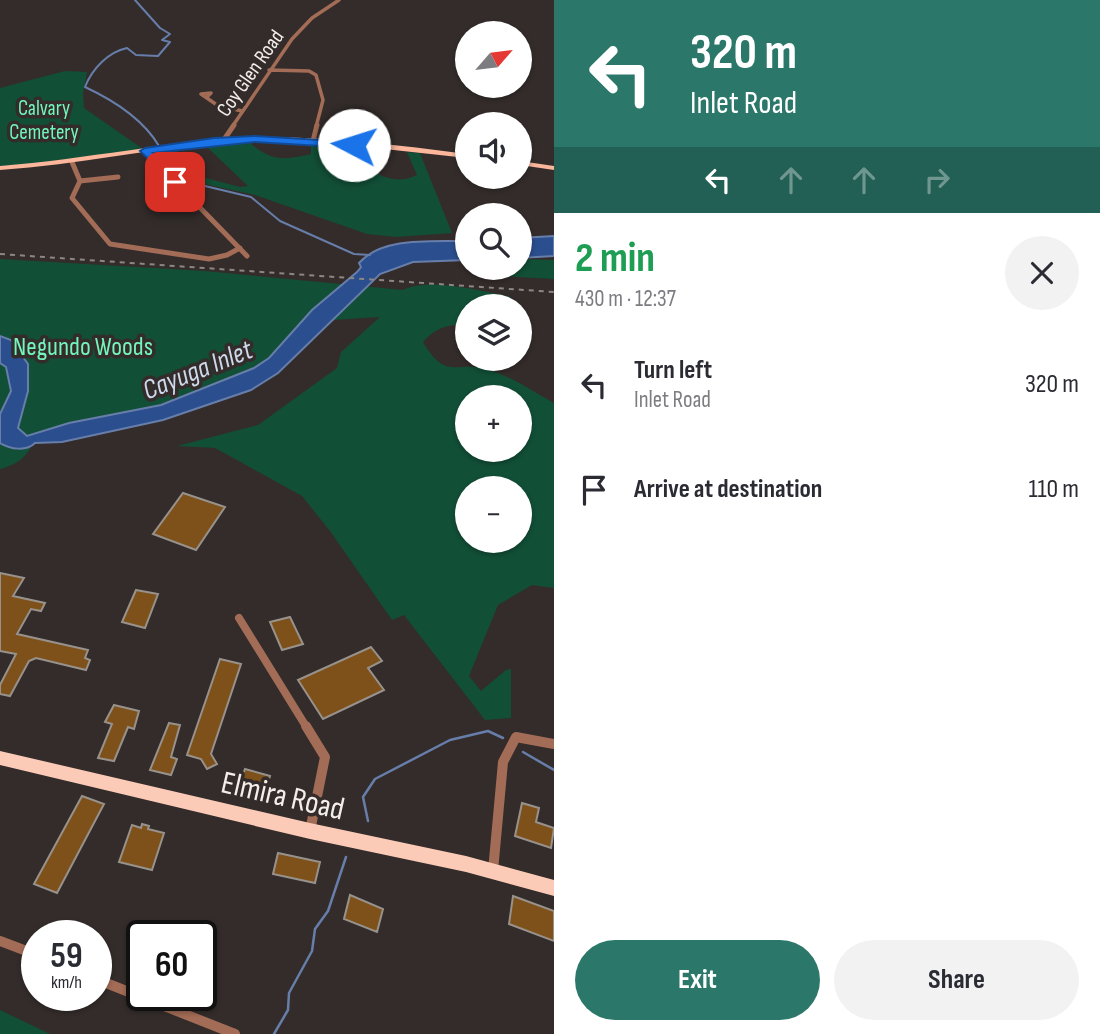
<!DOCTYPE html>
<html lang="en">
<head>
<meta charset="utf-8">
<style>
	:root { --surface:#fff; --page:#f2f2f3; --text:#2b2b33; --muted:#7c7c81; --accent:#2b7769 }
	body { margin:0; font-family:"Sofia Sans Condensed",sans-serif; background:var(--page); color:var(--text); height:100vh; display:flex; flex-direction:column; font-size:26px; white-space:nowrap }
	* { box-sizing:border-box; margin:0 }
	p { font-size:23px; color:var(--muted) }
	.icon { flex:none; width:38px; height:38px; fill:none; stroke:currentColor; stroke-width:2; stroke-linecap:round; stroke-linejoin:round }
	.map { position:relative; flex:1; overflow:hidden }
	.drawer { display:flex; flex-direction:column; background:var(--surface); width:546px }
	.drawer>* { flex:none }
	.hud { background:#2b7769; color:#fff; overflow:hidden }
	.needle { width:46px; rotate:62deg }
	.fabs { position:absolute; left:455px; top:21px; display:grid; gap:14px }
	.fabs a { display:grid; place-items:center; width:77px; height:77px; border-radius:50%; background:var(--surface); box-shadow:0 2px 5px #0004; font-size:35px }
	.speed { position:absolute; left:21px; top:920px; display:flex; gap:14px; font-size:35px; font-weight:700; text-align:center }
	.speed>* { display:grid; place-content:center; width:91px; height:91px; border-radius:50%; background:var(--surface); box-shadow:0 2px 5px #0004; line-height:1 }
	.speed small { font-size:18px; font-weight:400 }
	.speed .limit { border:4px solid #111; border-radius:10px; background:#fff; color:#111 }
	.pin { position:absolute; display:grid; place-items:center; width:60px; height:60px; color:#fff; margin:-30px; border-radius:14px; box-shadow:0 4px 10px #0006 }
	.me { position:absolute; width:77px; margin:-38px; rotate:275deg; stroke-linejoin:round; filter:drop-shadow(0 0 5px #0008) }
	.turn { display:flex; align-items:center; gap:24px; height:147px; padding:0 21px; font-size:32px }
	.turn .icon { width:91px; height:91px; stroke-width:2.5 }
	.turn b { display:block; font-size:49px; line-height:60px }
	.lanes { display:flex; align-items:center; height:66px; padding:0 21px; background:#0003; justify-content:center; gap:35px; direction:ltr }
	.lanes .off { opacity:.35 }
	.round { display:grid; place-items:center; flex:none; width:74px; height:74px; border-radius:37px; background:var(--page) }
	.headline { display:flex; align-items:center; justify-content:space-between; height:119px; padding:0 21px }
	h1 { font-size:42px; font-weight:700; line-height:52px; color:#1e9e55 }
	.cta { display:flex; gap:14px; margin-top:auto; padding:14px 21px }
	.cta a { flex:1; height:80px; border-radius:42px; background:var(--accent); color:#fff; font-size:28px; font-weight:700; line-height:80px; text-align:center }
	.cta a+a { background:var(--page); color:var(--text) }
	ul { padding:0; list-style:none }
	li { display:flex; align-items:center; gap:21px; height:105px; padding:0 21px }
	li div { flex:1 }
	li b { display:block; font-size:26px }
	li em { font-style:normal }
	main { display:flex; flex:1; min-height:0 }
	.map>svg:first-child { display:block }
</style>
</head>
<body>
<main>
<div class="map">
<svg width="554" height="1034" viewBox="0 0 554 1034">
	<rect width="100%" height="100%" fill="#332c2a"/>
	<path fill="#124f37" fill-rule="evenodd" d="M65 71 87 72 83 94 84 108 143 149 31 164 0 166V88Z
		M250 143C273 162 283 160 311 154V144L368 149 365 156 368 168C382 178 400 184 417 175L407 152 420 153 452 233 396 237 367 234 255 195 186 180 177 173 166 151 178 149V159L187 173 240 187 248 186 207 147Z
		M0 259 205 271 403 290C425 277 486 291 511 297L504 302 506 306H467V326C449 322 434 329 423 342 447 383 458 359 490 370 512 377 534 392 554 403V588L532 585 498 605 469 676 481 691 506 670 511 669V718L485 720 404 615 392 620 330 531 302 496 215 448 177 446 258 425 337 368 341 352 380 317 317 321 261 376 101 426 13 449 31 447C25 459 13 466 0 469ZM467 397H520V450H467ZM467 488H520V541H467Z
		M520 259 554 260V279L501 276 481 269 520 268Z
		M0 1010 50 1034H0Z"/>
	<path fill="#2b4e8e" stroke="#677eaa" stroke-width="2" d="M554 236V256L520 258V238Z
		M467 241V260L413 262 380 274 278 373 251 390 163 420 62 442 35 443C26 452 10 449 0 443V414L11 391 6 367 0 363V336L11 340 28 364V391L18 428 27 436 69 423 161 405 254 368 269 358 312 310 357 272 361 267 359 263C383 236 434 242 467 241Z"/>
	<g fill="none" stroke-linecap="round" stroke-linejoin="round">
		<path stroke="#677eaa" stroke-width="2" d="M135 0 160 28 170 34 162 40 170 42 158 56 136 55 127 48C108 52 92 69 85 87 113 100 143 119 159 146
			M163 152 173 174 184 181 251 197 280 221 354 254 370 255"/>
		<path stroke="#677eaa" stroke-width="2.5" d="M523 752 554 770
			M368 821 363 797 375 779 450 740 488 731 503 738
			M274 1034 288 1010 289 993 312 951 315 929 328 911 346 857"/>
	</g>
	<path fill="#7e501a" stroke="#98928c" stroke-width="2" d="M183 493 225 507 196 550 153 534Z
		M0 573 24 578 13 596 45 603 41 611 31 609 17 634 88 650 85 658 90 660 86 670 36 658 29 661 10 696 0 694V685L16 654 0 651Z
		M136 590 158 594 145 628 122 622Z
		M290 617 303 644 282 650 270 622Z
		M371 647 382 661 368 668 384 690 323 719 298 680Z
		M220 659 241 664 211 754 217 764 207 769 201 759 187 755Z
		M114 705 139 711 134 729 128 727 114 761 98 758 112 724 105 722Z
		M169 723 180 725 171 757 177 759 171 775 150 770Z
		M245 769 270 776 266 789 241 780Z
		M82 796 104 804 57 893 34 884Z
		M522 803 539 808 536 822 554 828 551 848 515 836Z
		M142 824 149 826 148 829 164 833 152 870 119 862 132 825 141 828Z
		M278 853 320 862 315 883 273 874Z
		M350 895 383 909 377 932 344 919Z
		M513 896 554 911V941L509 924Z"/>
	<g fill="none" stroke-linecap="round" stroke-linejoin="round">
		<path stroke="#a36c56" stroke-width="3.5" d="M269 70 309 71 316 75 323 100 316 127
			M207 97 211 93 201 94 217 105 242 111
			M232 127 292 39 312 18 339 0"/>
		<path stroke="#a36c56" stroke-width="5" d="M223 141 234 125
			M313 141 317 125
			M145 151 247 256
			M72 162 80 181 72 198 110 244 209 259 227 255 240 248
			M80 181 118 177"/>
		<path stroke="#a36c56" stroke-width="8" d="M239 618 307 728"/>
		<path stroke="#a36c56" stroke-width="10" d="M306 726 325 757 310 831
			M493 871 503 762 516 737 554 744
			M0 941 37 955
			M96 979 235 1034"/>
		<path fill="#fbb69b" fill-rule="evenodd" d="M262 137C331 137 399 145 467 154V158C389 150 312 138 233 142 155 147 78 165 0 170V166C88 159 174 140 262 137Z
			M520 161 554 166V170L520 165Z"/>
		<path fill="#fccbb8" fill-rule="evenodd" d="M0 751 310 823 466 856 554 880V896L466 872 310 839 0 765Z"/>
		<path stroke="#8c8684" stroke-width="2" stroke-dasharray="5 5" stroke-linecap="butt" d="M0 254 554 292"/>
	</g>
	<path fill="#1a73e8" stroke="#114b97" stroke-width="2" d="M255 136 354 142 359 145 354 148 255 142 153 153 181 182 175 185 140 151 145 148 214 138Z"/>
	<g text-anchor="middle" stroke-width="7" stroke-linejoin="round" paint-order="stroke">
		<g font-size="21" fill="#f3eeec" stroke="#332c2a">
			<text transform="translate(250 73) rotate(-55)" y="7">Coy Glen Road</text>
		</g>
		<g font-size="21" fill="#72f6bc" stroke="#332c2a">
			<text x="44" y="115">Calvary<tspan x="44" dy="24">Cemetery</tspan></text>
		</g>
		<g font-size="26" fill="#72f6bc" stroke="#332c2a">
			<text x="83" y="355">Negundo Woods</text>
		</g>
		<g font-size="28" font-style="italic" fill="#ced9ec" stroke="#332c2a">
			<text transform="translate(197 369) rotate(-22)" y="10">Cayuga Inlet</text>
		</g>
		<g font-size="32" fill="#f3eeec" stroke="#332c2a">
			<text transform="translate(283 795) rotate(13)" y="11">Elmira Road</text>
		</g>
	</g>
</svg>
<div class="fabs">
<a><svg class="needle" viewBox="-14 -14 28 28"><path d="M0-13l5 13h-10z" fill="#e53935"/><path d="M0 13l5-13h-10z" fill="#7c7c81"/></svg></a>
<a><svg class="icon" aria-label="sound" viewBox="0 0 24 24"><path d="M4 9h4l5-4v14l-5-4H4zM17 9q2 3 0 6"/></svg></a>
<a><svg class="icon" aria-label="search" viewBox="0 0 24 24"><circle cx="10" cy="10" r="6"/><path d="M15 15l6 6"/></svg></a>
<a><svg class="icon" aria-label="layers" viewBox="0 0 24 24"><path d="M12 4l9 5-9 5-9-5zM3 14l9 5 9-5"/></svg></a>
<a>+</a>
<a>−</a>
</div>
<div class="speed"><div>59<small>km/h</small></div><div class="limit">60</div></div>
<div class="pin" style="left:175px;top:182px;background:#d93025"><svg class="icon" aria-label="arrive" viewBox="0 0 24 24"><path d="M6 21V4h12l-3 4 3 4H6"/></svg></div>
<svg class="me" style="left:354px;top:145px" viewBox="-20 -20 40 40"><circle r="19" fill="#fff"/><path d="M0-13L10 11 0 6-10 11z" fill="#1a73e8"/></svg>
</div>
<section class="drawer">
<div class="hud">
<div class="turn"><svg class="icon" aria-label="left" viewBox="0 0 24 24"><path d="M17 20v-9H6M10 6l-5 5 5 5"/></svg><div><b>320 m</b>Inlet Road</div></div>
<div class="lanes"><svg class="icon" aria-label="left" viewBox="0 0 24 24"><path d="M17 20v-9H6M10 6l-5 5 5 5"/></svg><svg class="icon off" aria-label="ahead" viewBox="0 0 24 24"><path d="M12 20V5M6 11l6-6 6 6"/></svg><svg class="icon off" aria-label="ahead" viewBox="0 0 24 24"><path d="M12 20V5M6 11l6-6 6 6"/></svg><svg class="icon off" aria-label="right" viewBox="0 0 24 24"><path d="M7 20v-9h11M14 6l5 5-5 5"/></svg></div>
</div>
<div class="headline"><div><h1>2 min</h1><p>430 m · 12:37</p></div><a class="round"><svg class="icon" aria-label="close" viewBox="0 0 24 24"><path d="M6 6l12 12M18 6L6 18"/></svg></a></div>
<ul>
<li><svg class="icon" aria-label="left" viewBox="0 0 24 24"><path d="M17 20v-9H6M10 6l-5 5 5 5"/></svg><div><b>Turn left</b><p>Inlet Road</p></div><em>320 m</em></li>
<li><svg class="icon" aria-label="arrive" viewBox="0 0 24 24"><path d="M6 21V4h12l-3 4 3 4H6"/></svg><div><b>Arrive at destination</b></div><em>110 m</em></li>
</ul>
<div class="cta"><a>Exit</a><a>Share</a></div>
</section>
</main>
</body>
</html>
